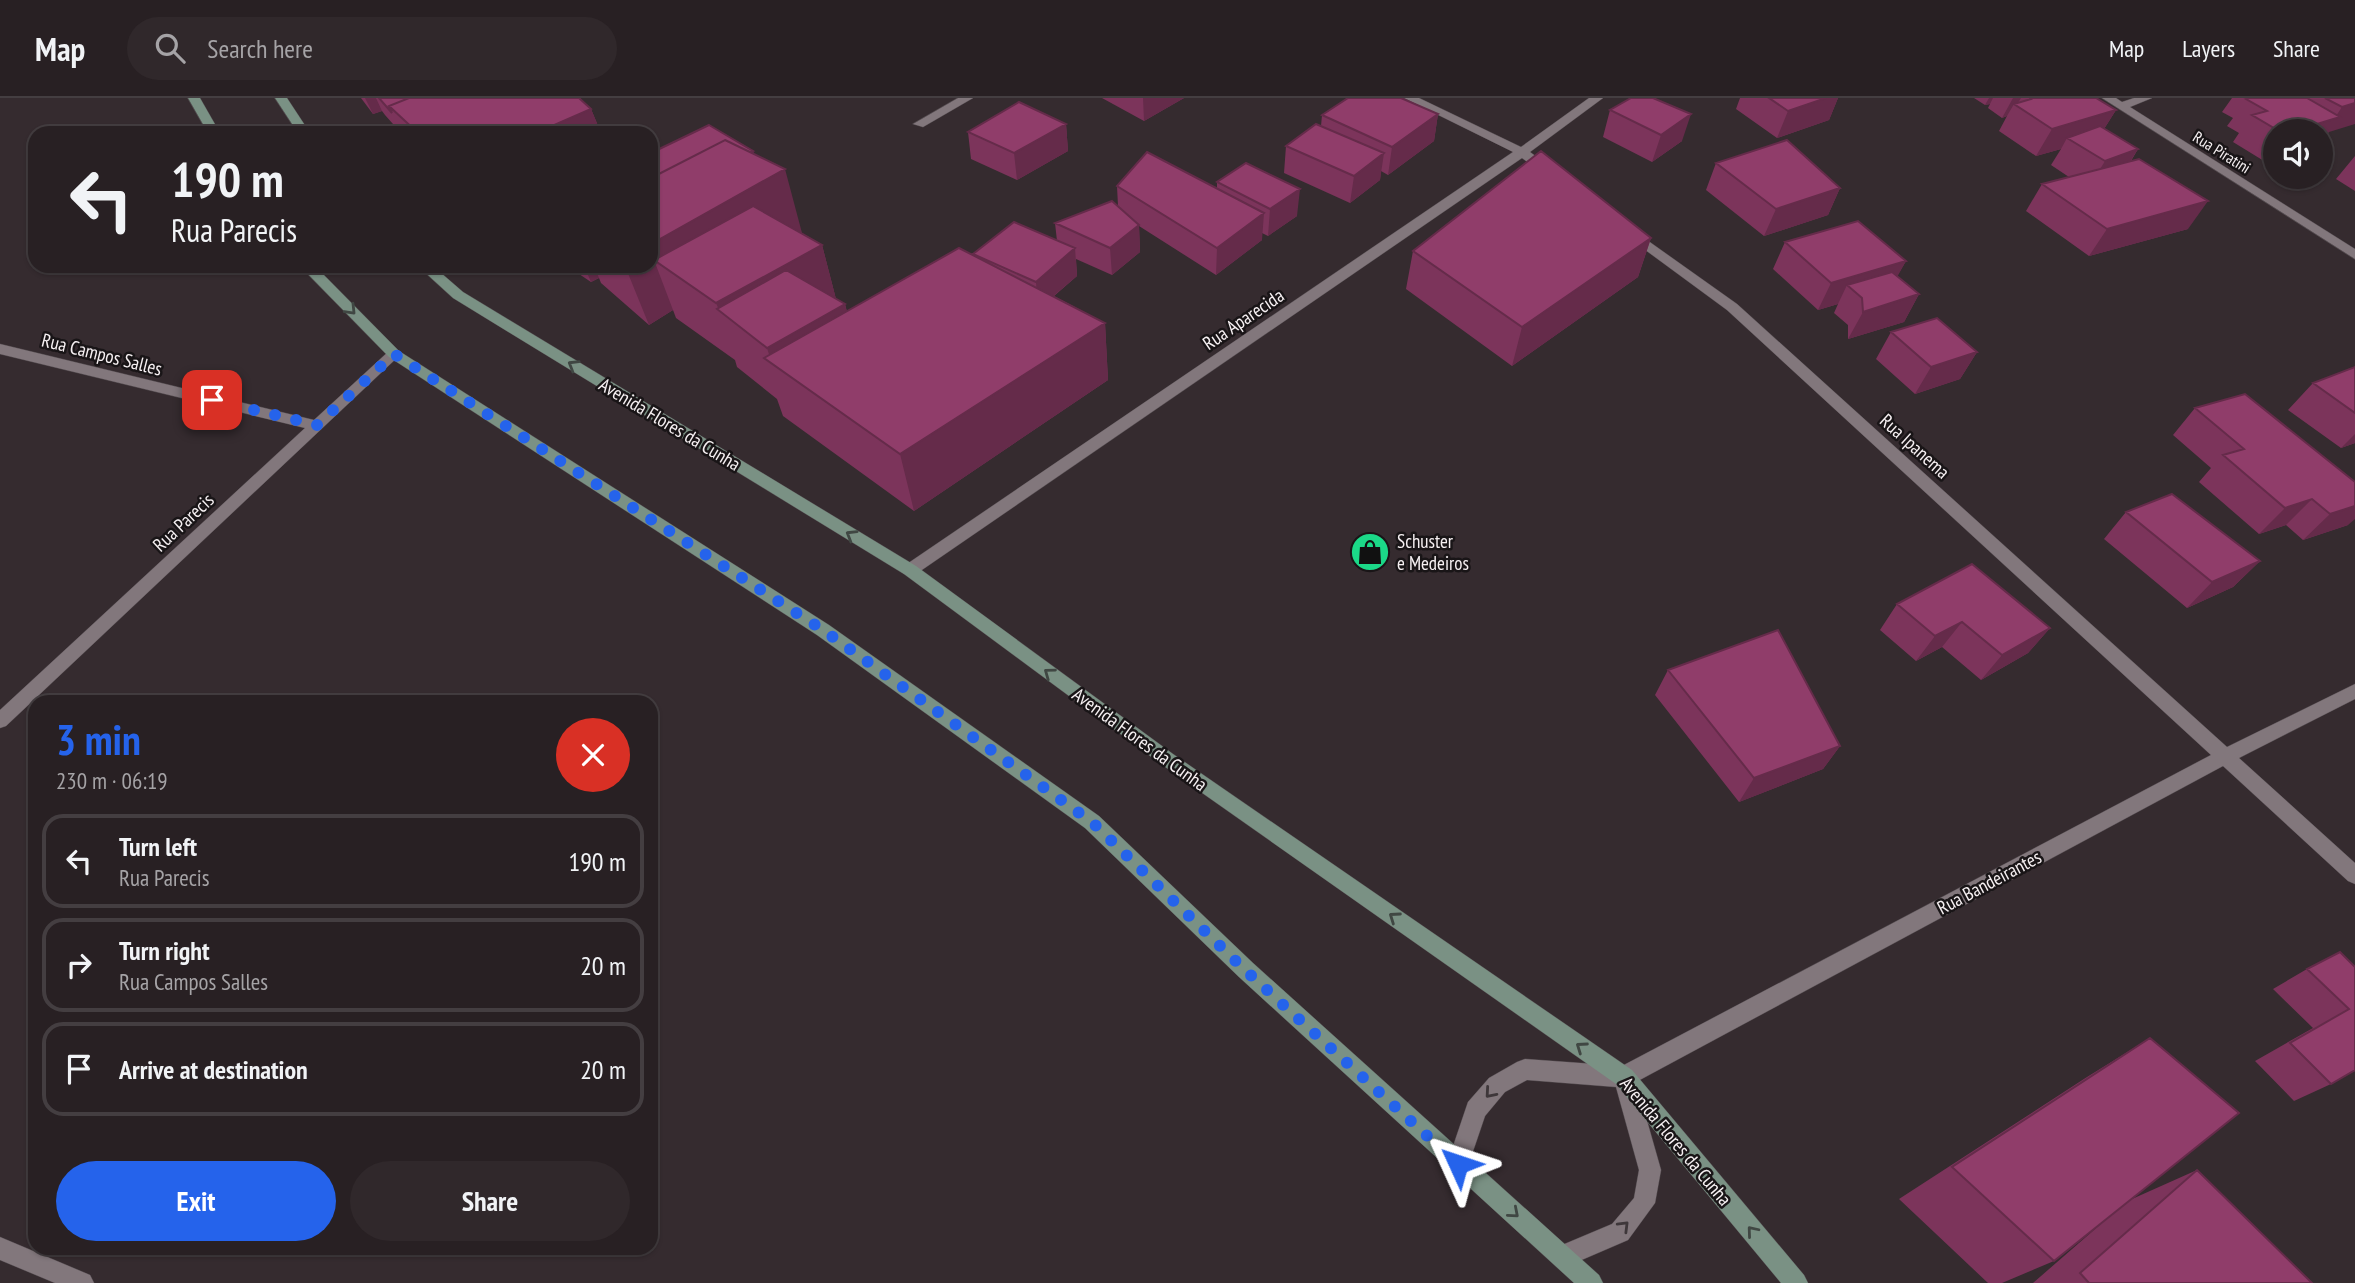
<!DOCTYPE html>
<html lang="en">
<head>
<meta charset="utf-8">
<style>
	:root { --surface:#282023; --page:#30282b; --text:#f1f3f6; --muted:#a5a3a6; --line:#443e41; --accent:#2563eb }
	body { margin:0; font-family:"PT Sans Narrow",sans-serif; background:var(--page); color:var(--text); height:100vh; display:flex; flex-direction:column; font-size:26px; white-space:nowrap }
	* { box-sizing:border-box; margin:0 }
	p { font-size:23px; color:var(--muted) }
	.icon { flex:none; width:38px; height:38px; fill:none; stroke:currentColor; stroke-width:2; stroke-linecap:round; stroke-linejoin:round }
	.map { position:relative; flex:1; overflow:hidden }
	.side { position:absolute; left:28px; top:597px; width:630px; height:560px; display:flex; flex-direction:column; background:var(--surface); border-radius:21px; box-shadow:0 2px 5px #0004,0 0 0 2px var(--line) }
	.side>* { flex:none }
	.banner { position:absolute; left:28px; top:28px; width:630px; height:147px; border-radius:21px; box-shadow:0 2px 5px #0004,0 0 0 2px var(--line); background:#282023; color:var(--text); overflow:hidden }
	.controls { position:absolute; left:2263px; top:21px; display:grid; gap:14px }
	.controls a { display:grid; place-items:center; width:70px; height:70px; border-radius:50%; background:var(--surface); box-shadow:0 2px 5px #0004,0 0 0 2px var(--line); font-size:35px }
	.pin { position:absolute; display:grid; place-items:center; width:60px; height:60px; color:#fff; margin:-30px; border-radius:14px; box-shadow:0 4px 10px #0006 }
	.me { position:absolute; width:77px; margin:-38px; rotate:312deg; stroke-linejoin:round; filter:drop-shadow(0 0 5px #0008) }
	.turn { display:flex; align-items:center; gap:24px; height:147px; padding:0 28px; font-size:32px }
	.turn .icon { width:91px; height:91px; stroke-width:2.5 }
	.turn b { display:block; font-size:49px; line-height:60px }
	.round { display:grid; place-items:center; flex:none; width:74px; height:74px; border-radius:37px; background:var(--page) }
	.summary { display:flex; align-items:center; justify-content:space-between; height:119px; padding:0 28px }
	h1 { font-size:42px; font-weight:800; line-height:52px; color:var(--accent) }
	.action { display:flex; gap:14px; margin-top:auto; padding:14px 28px }
	.action a { flex:1; height:80px; border-radius:42px; background:var(--accent); color:#fff; font-size:28px; font-weight:800; line-height:80px; text-align:center }
	.action a+a { background:var(--page); color:var(--text) }
	ul { padding:0; list-style:none }
	li { display:flex; align-items:center; gap:21px; height:94px; margin:0 14px 10px; padding:0 14px; border:4px solid var(--line); border-radius:21px }
	li div { flex:1 }
	li b { display:block; font-size:26px }
	li em { font-style:normal }
	header { display:flex; align-items:center; gap:42px; box-sizing:border-box; height:98px; padding:0 35px; background:var(--surface); border-bottom:2px solid var(--line) }
	header strong { font-size:33px }
	nav { display:flex; gap:38px; margin-inline-start:auto; font-size:24px }
	.search { width:490px; height:63px; background:var(--page); display:flex; align-items:center; gap:18px; box-sizing:border-box; padding:0 24px; border-radius:38px; color:var(--muted); font-size:26px }
	.map>svg:first-child { display:block }
</style>
</head>
<body>
<header>
<strong>Map</strong>
<div class="search"><svg class="icon" aria-label="search" viewBox="0 0 24 24"><circle cx="10" cy="10" r="6"/><path d="M15 15l6 6"/></svg>Search here</div>
<nav><a>Map</a><a>Layers</a><a>Share</a></nav>
</header>
<div class="map">
<svg width="2355" height="1185" viewBox="0 0 2355 1185">
	<rect width="100%" height="100%" fill="#352b2f"/>
	<g fill="none" stroke-linecap="round" stroke-linejoin="round">
		<g stroke="#50484c" stroke-width="1">
			<path id="street" d="M958 0H973L923 29 913 26Z
				M1404 0H1419L1521 49 1589 0H1603L1530 54 1553 71V77H1545L1522 60 916 476H904L902 472 904 468 1513 54Z
				M2102 0H2116L2122 4 2134 0H2152L2130 9 2355 151V161Z
				M1630 130 1737 206 2227 649 2355 586V601L2239 660 2355 765V786L2348 783 2223 668 1636 984 1661 1072 1655 1105 1628 1142 1563 1170 1555 1166 1551 1158 1555 1150 1612 1126 1634 1100 1639 1072 1616 989 1527 982 1505 994 1485 1018 1466 1074 1458 1077 1450 1074 1447 1066 1468 1004 1489 980 1517 964 1525 961 1622 968 2211 657 1727 212 1625 137 1624 134Z
				M0 246 314 322 389 253H399L401 256 6 628 0 630V612L305 330 0 256Z
				M0 1139 90 1177 94 1185H55L0 1162Z"/>
		</g>
		<g stroke="#50484c" stroke-width="1">
			<path id="secondary" d="M188 0H200L220 35H208Z
				M275 0H287L310 35H298Z
				M300 168H315L399 253 829 527 1099 718 1253 865 1599 1177 1603 1185H1574L1239 879 1085 730 817 537 389 259Z
				M418 168H433L463 194 916 468 1173 656 1632 972 1804 1177 1808 1185H1781L1616 986 1161 666 904 476 453 200Z"/>
		</g>
		<use href="#street" fill="#82777c" fill-rule="evenodd"/>
		<use href="#secondary" fill="#7a9184" fill-rule="evenodd"/>
	</g>
	<path fill="#7c345b" d="M361 0H579L591 11 601 35H401L385 17 382 13 373 16Z
		M1102 0H1184L1144 23Z
		M1740 0H1838L1829 22 1777 40 1736 11Z
		M1974 0H2096L2116 12 2104 31 2138 51 2131 63 2188 131 2089 158 2026 113 2042 86 2069 79 2051 67 2061 51 2036 58 1999 33 2007 18 2002 20 1988 10 1990 6 1985 7Z
		M2232 0H2355L2320 45V33H2275V60L2264 63 2233 44 2239 35 2227 28 2233 20 2222 14Z
		M1610 12 1682 43 1652 64 1603 39Z
		M1438 16 1434 43 1388 77 1381 73 1380 82 1350 105 1284 75 1286 48 1321 28 1322 17Z
		M1066 26 1068 53 1017 82 971 61 968 34Z
		M753 53 754 56 802 135 822 147 836 201 845 206 847 214 973 157 1057 143 1055 125 1118 108 1117 88 1217 91V84L1297 118 1268 138 1262 135V142L1216 177 1139 128 1140 154 1112 177 1076 161 1077 178 1054 198 1105 225 1108 282 914 413 783 318 777 301 737 269 735 262 676 220 673 212 649 227 601 185 599 180 591 184 567 168H651V55Z
		M2355 58V93L2336 81Z
		M1716 65 1840 90 1828 117 1764 138 1706 92Z
		M1651 140 1638 179 1512 268 1406 191 1413 153Z
		M1785 144 1906 163 1897 178 1919 196 1904 224 1848 241V227L1834 215 1838 206 1818 212 1773 171Z
		M1891 234 1977 254 1960 281 1915 296 1876 261Z
		M2355 269V345L2341 350 2288 312 2313 285Z
		M2195 310 2348 427 2303 442 2286 427 2259 436 2199 384 2211 370 2173 337Z
		M2126 414 2260 463 2233 489 2187 510 2104 441Z
		M1897 506 2050 530 2028 555 1981 582 1942 549 1916 563 1880 532Z
		M1668 572 1840 648 1823 671 1739 704 1655 597Z
		M2355 869V972L2331 986 2294 1003 2255 963 2313 930 2273 891 2307 871Z
		M2150 940 2132 1101 2197 1072 2312 1185H2033L2102 1125 2054 1163 2002 1185H1988L1899 1101 2087 979Z"/>
	<path fill="#652b4a" d="M365 0H376L382 13 373 16Z
		M1143 0H1184L1144 23Z
		M1826 0H1838L1829 22 1777 40 1788 13Z
		M1989 0H1993L1990 6 1985 7Z
		M2013 0H2021L2016 8 2014 6 2007 18 2002 20Z
		M2355 5V26L2329 34 2320 45V33H2294L2334 21 2342 9Z
		M591 11 601 35H536Z
		M2116 12 2099 39 2067 40 2061 51 2036 58 2052 31Z
		M1438 16 1434 43 1388 77 1392 49Z
		M1691 16 1682 43 1652 64 1661 37Z
		M1066 26 1068 53 1017 82 1014 55Z
		M2275 49V60L2264 63Z
		M2138 51 2121 78 2088 91 2105 63Z
		M753 53 762 84 785 71 802 135 654 162 673 212 649 227 625 168H651V106Z
		M1384 55 1380 82 1350 105 1354 78Z
		M1840 90 1828 117 1764 138 1776 111Z
		M1300 91 1297 118 1268 138 1270 111Z
		M2208 103 2188 131 2089 158 2107 131Z
		M1264 115 1262 142 1216 177 1217 150Z
		M1139 127 1140 154 1112 177 1110 150Z
		M1651 140 1638 179 1512 268 1522 229Z
		M822 147 837 205 719 212 716 205Z
		M1075 150 1077 178 1038 211 1036 184Z
		M1906 163 1891 190 1847 187 1838 206 1818 212 1831 185Z
		M584 168H594L599 180 591 184Z
		M1919 196 1904 224 1848 241 1863 214Z
		M845 206 859 263 772 266 767 250Z
		M1105 225 1108 282 914 413 900 356Z
		M1977 254 1960 281 1915 296 1931 269Z
		M2355 336V345L2341 350Z
		M2312 401 2286 427 2259 436 2285 410Z
		M2355 408V421L2348 427 2303 442 2330 416Z
		M2260 463 2233 489 2187 510 2212 484Z
		M1962 524 1942 549 1916 563 1935 538Z
		M2050 530 2028 555 1981 582 2002 557Z
		M1840 648 1823 671 1739 704 1754 680Z"/>
	<path fill="#903d6a" stroke="#652b4a" stroke-width="2" d="M379 0H409L389 8 392 15Z
		M409 0H579L591 11 536 35H418L389 8Z
		M1348 0H1401L1438 16 1392 49 1322 17Z
		M1631 0H1653L1691 16 1661 37 1610 12Z
		M1769 0H1826L1788 13Z
		M2030 0H2096L2116 12 2052 31 2014 6 2031 1Z
		M2249 0H2307L2340 19 2294 33H2279L2252 17 2267 13 2246 1Z
		M2325 0H2355V5L2342 9Z
		M1019 4 1066 26 1014 55 968 34Z
		M1316 26 1384 55 1354 78 1286 48Z
		M709 27 753 53 750 54 725 42 651 80V55Z
		M2100 28 2138 51 2105 63 2067 40Z
		M725 42 785 71 651 146V80Z
		M1787 42 1840 90 1776 111 1716 65Z
		M1541 53 1651 140 1522 229 1413 153Z
		M1147 54 1264 115 1217 150 1117 88Z
		M2139 61 2208 103 2107 131 2042 86Z
		M1246 65 1300 91 1270 111 1217 84Z
		M1112 103 1139 127 1110 150 1055 125Z
		M753 108 822 147 716 205 654 162Z
		M1858 123 1906 163 1831 185 1785 144Z
		M1014 124 1075 150 1036 184 973 156Z
		M959 150 1105 225 900 356 764 260Z
		M786 172 845 206 767 250 717 211Z
		M1892 174 1919 196 1863 214 1862 200 1847 187Z
		M1937 220 1977 254 1931 269 1891 234Z
		M2355 269V315L2313 285Z
		M2245 296 2355 384V408L2330 416 2312 401 2285 410 2223 357 2244 351 2195 310Z
		M2172 396 2260 463 2212 484 2126 414Z
		M1972 466 2050 530 2002 557 1962 524 1935 538 1897 506Z
		M1778 532 1840 648 1754 680 1668 572Z
		M2340 854 2355 869V972L2331 986 2290 945 2349 911 2307 871Z
		M2150 940 2239 1015 2054 1163 1952 1069Z
		M2197 1072 2312 1185H2089L2080 1175Z"/>
	<defs><path id="oneway-chevron" d="M-2-3.5L2.5 0L-2 3.5" fill="none" stroke-width="1.6" stroke-linecap="round" stroke-linejoin="round" transform="scale(1.75)"/></defs>
	<g stroke="#404743">
		<use href="#oneway-chevron" transform="translate(351 212) rotate(46)"/>
		<use href="#oneway-chevron" transform="translate(573 267) rotate(-149)"/>
		<use href="#oneway-chevron" transform="translate(851 437) rotate(-149)"/>
		<use href="#oneway-chevron" transform="translate(1049 575) rotate(-144)"/>
		<use href="#oneway-chevron" transform="translate(1394 819) rotate(-145)"/>
		<use href="#oneway-chevron" transform="translate(1581 949) rotate(-145)"/>
		<use href="#oneway-chevron" transform="translate(1514 1115) rotate(41)"/>
		<use href="#oneway-chevron" transform="translate(1752 1133) rotate(-130)"/>
	</g>
	<g stroke="#3e373a">
		<use href="#oneway-chevron" transform="translate(1490 995) rotate(131)"/>
		<use href="#oneway-chevron" transform="translate(1624 1128) rotate(-45)"/>
	</g>
	<g fill="none" stroke-linecap="round" stroke-linejoin="round">
		<path stroke="#2563eb" stroke-width="12" stroke-dasharray="0 21.6" d="M212 302 317 327 394 256 823 532 1092 724 1245 872 1458 1066"/>
	</g>
	<defs>
		<g id="shop-disc" transform="scale(2.0125)"><circle r="9.5" fill="#1bd988" stroke="#191517"/><path d="M-5-2.5h2.3a2.7 3.5 0 0 1 5.4 0H5L5.5 6h-11ZM-1.5-2.5h3a1.5 2.3 0 0 0-3 0Z" fill="#111"/></g>
	</defs>
	<g fill-rule="evenodd">
		<use href="#shop-disc" x="1370" y="454"/>
	</g>
	<g text-anchor="middle" stroke-width="5" stroke-linejoin="round" paint-order="stroke">
		<g font-size="16" fill="#f6f0f2" stroke="#191517">
			<text transform="translate(2222 54) rotate(32)" y="6">Rua Piratini</text>
		</g>
		<g font-size="19" fill="#f6f0f2" stroke="#191517">
			<text transform="translate(1243 221) rotate(-34)" y="7">Rua Aparecida</text>
			<text transform="translate(102 256) rotate(14)" y="7">Rua Campos Salles</text>
			<text transform="translate(670 326) rotate(31)" y="7">Avenida Flores da Cunha</text>
			<text transform="translate(1915 348) rotate(42)" y="7">Rua Ipanema</text>
			<text transform="translate(183 424) rotate(-43)" y="7">Rua Parecis</text>
			<text transform="translate(1140 641) rotate(36)" y="7">Avenida Flores da Cunha</text>
			<text transform="translate(1989 784) rotate(-28)" y="7">Rua Bandeirantes</text>
			<text transform="translate(1676 1043) rotate(50)" y="7">Avenida Flores da Cunha</text>
		</g>
		<g font-size="19" fill="#f6f0f2" stroke="#191517" text-anchor="start">
			<text x="1397" y="450">Schuster<tspan x="1397" dy="22">e Medeiros</tspan></text>
		</g>
	</g>
</svg>
<div class="controls">
<a><svg class="icon" aria-label="sound" viewBox="0 0 24 24"><path d="M4 9h4l5-4v14l-5-4H4zM17 9q2 3 0 6"/></svg></a>
</div>
<div class="pin" style="left:212px;top:302px;background:#d93025"><svg class="icon" aria-label="arrive" viewBox="0 0 24 24"><path d="M6 21V4h12l-3 4 3 4H6"/></svg></div>
<svg class="me" style="left:1458px;top:1066px" viewBox="-20 -20 40 40"><path d="M0-17L14 15 0 8-14 15z" fill="#2563eb" stroke="#fff" stroke-width="4"/></svg>
<div class="banner">
<div class="turn"><svg class="icon" aria-label="left" viewBox="0 0 24 24"><path d="M17 20v-9H6M10 6l-5 5 5 5"/></svg><div><b>190 m</b>Rua Parecis</div></div>
</div>
<section class="side">
<div class="summary"><div><h1>3 min</h1><p>230 m · 06:19</p></div><a class="round" style="background:#d93025;color:#fff"><svg class="icon" aria-label="close" viewBox="0 0 24 24"><path d="M6 6l12 12M18 6L6 18"/></svg></a></div>
<ul>
<li><svg class="icon" aria-label="left" viewBox="0 0 24 24"><path d="M17 20v-9H6M10 6l-5 5 5 5"/></svg><div><b>Turn left</b><p>Rua Parecis</p></div><em>190 m</em></li>
<li><svg class="icon" aria-label="right" viewBox="0 0 24 24"><path d="M7 20v-9h11M14 6l5 5-5 5"/></svg><div><b>Turn right</b><p>Rua Campos Salles</p></div><em>20 m</em></li>
<li><svg class="icon" aria-label="arrive" viewBox="0 0 24 24"><path d="M6 21V4h12l-3 4 3 4H6"/></svg><div><b>Arrive at destination</b></div><em>20 m</em></li>
</ul>
<div class="action"><a>Exit</a><a>Share</a></div>
</section>
</div>
</body>
</html>
